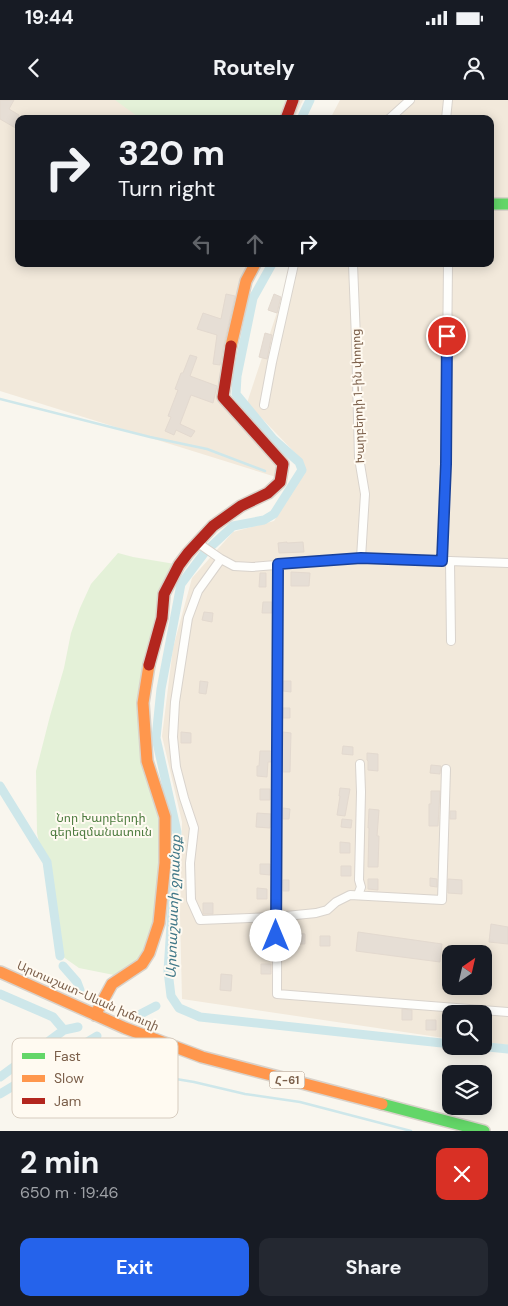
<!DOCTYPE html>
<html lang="en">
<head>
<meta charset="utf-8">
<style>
	:root { --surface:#171b24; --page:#242831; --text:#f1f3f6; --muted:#9ea1a6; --accent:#2563eb }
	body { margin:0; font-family:"DM Sans","Noto Sans Armenian",sans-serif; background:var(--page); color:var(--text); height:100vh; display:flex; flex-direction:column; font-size:19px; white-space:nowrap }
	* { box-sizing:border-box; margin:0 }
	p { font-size:16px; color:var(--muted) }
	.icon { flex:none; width:28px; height:28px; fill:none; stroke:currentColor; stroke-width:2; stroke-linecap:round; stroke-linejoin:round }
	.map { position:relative; height:1031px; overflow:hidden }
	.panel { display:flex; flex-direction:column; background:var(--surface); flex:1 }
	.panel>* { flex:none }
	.top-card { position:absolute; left:15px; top:15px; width:479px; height:152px; border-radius:10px; box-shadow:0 2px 12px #0003; background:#171b24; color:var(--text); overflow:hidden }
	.needle { width:32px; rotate:34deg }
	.tools { position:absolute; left:442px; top:845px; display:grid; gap:10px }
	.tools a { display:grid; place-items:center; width:50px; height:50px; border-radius:10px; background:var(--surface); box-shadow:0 2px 12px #0003; font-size:25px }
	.pin { position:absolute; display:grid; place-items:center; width:42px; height:42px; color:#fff; margin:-21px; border:2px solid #fff; border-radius:50%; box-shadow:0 1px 5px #0007 }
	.me { position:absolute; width:55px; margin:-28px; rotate:0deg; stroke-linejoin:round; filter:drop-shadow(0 0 4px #0008) }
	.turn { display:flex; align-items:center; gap:18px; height:105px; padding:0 20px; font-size:22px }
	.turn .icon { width:65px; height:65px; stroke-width:2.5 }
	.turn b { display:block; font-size:35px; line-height:42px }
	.lanes { display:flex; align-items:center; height:48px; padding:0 20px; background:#0003; justify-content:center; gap:25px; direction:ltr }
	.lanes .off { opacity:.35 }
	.round { display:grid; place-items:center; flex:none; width:52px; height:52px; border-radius:10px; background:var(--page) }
	.head { display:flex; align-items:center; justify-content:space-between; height:85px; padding:0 20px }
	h1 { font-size:30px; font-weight:700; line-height:38px }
	.primary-button { display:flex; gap:10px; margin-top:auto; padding:10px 20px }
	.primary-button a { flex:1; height:58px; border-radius:10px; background:var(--accent); color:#fff; font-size:20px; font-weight:700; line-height:58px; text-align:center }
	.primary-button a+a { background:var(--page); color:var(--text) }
	.status { display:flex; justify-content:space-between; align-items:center; height:35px; padding:0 25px; background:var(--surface); direction:ltr }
	.status svg { height:14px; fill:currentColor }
	header { display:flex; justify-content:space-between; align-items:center; height:65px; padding:0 20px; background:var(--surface); font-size:22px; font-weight:700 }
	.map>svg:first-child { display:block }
</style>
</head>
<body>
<div class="status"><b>19:44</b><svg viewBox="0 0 49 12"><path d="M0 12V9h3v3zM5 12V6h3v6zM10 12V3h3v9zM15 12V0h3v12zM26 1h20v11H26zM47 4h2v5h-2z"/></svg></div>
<header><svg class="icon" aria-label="back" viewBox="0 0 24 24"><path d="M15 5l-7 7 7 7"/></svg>Routely<svg class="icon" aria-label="person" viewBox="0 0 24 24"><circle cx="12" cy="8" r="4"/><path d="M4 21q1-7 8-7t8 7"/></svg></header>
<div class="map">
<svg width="508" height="1031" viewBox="0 0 508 1031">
	<rect width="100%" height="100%" fill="#f9f6ee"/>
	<path fill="#f2e9db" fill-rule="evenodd" d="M0 0H303L294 19H19V164H249L245 171 222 300 280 364 276 377 0 291Z
		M340 0H508V945L484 942V914H451V939L182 899 180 815 182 722 162 636 173 548 192 478 233 432 274 421 305 372 299 357 247 303 293 164H490V19H330ZM451 854H484V886H451Z"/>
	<path fill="#e4f1d8" d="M115 0H285L278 19H141Z
		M118 453 133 457 175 464 144 588V658L166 715 159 802 145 859 119 876 79 868 59 854 51 802 37 733 36 671 50 616 64 568 71 533 80 508 91 484Z"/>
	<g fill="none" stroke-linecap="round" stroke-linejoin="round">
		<path stroke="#cee7ea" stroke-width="2.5" d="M0 299 150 337 207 349 265 371
			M96 952 164 977 194 982 245 994 300 1002 411 1031"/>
		<path stroke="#cee7ea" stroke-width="9" d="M301 19 310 0
			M272 164 253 198 237 276 236 294 274 340 299 362 302 370 274 414 264 420 233 426 205 452 181 484 161 589 156 638 177 732 168 871 171 896 179 908 200 917 451 944
			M0 686 47 762 60 856
			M63 866 77 882 80 890
			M0 894 53 917 64 930
			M133 918 156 906
			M478 946 508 949
			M0 977 64 930 78 927
			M0 994 97 936"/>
	</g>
	<path fill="#e6ded5" stroke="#e3d9cf" d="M0 0H14L9 9 19 15V30L0 19Z
		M226 194 235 196 223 248 220 265 213 264 217 235 197 229 203 213 221 219Z
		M274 194 281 197 277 213 268 210Z
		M265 233 272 235 267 259 259 257Z
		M190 255 197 257 190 276 217 286 213 303 191 295 180 324 195 331 191 337 176 330 174 335 165 331 171 317 168 316 178 290 175 289 181 273H183Z
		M287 442V443L303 442 304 452 279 453 278 443Z
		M291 472 310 473 309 486H291Z
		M260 473H266V487H259Z
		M263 502H272V513H262Z
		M204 512 213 513 212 522 202 520Z
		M200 581 208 582 206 594 199 593Z
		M283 581H291V592L283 591Z
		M283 608H290V618H283Z
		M181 632 191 633V643H181Z
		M283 632 291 633 290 672H283Z
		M343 646 353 647V655L342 654Z
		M260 651H272V662H268L267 677 257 676V666H259Z
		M367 653 378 654V671L368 670V661L367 660Z
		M431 665 441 666 440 674 430 673Z
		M340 688 350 689 345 716 337 715 340 696H339Z
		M260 689H270V700H260Z
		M431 691H440L438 726H429V704H431Z
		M283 708 290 709 289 719H283Z
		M369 709 379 710 377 736H379L378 767H368L369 728H368Z
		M450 711H456V719H450Z
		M257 713 271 714 270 728 256 727Z
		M342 719 352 720 351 728 341 727Z
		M340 742 350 743V753H340Z
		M260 764H270V775L260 774Z
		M341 766H351V776H341Z
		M430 778 437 779V787L430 786Z
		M368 779H378V790L368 789Z
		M448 779 462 780V794L448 793Z
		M283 780H289V791H283Z
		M257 788 267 789V799H257Z
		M203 803H213V814H203Z
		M491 824 508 827V844L489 842Z
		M263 826 272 827 271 850 266 849 267 837H263Z
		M358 832 442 844 440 862 356 851Z
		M295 833 305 834V844H295Z
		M320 836H330V846H320Z
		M261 864H271V874H261Z
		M221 874 232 875 231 891 220 890Z
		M402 909 412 910V920H402Z
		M426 920H436V930H426Z"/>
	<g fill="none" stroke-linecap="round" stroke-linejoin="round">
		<g stroke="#d9d3cc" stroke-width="10">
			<path id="street" d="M389 19 410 0
				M446 19 448 0
				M353 164 356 239 359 358 365 394 361 458
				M264 305 272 262 294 164
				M198 443 221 459 234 466 252 467 361 458 508 463
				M221 459 198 491 188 518 175 602 173 637 176 667 184 698 194 728 190 763 191 800 200 820 276 817 316 813 327 810 336 802 350 795 442 800 446 669
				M442 461 446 364 448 164
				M450 461 451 541
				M278 464 277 894 508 912
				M358 795 361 787 359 780 361 692 360 664"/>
		</g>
		<g stroke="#d9d2ca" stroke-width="14">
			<path id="fast" d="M490 104H508
				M382 1004 484 1031"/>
		</g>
		<g stroke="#d9d2ca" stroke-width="14">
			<path id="slow" d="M231 246 246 181 255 164
				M0 872 125 928 202 957 382 1004
				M95 915 112 884 142 864 149 853 159 823 165 763V717L147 661 143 603 149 565"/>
		</g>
		<g stroke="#d9d2ca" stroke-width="14">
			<path id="jam" d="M286 19 293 0
				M149 565 162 518 164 494 179 465 188 453 213 426 241 406 268 393 280 382 283 364 223 297 231 246"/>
		</g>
		<use href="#street" stroke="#fefefc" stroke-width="8"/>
		<use href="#fast" stroke="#63d668" stroke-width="11"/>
		<use href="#slow" stroke="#ff974d" stroke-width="11"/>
		<use href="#jam" stroke="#b3261e" stroke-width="11"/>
	</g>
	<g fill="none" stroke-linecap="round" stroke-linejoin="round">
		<g stroke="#184099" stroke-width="12">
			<path id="route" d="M276 836 278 464 361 458 442 461 446 364 447 236"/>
		</g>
		<use href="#route" stroke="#2563eb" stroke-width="9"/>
	</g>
	<g text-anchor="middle" stroke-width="4" stroke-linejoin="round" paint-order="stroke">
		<rect fill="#fffaf1" stroke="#a38e7c" stroke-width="1" x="269.5" y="971.5" width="35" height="17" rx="4"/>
		<g font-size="11" font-weight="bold" fill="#7b5f4a">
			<text x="287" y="984">Հ-61</text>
		</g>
		<g font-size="12" fill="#7b5f4a" stroke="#fffaf1">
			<text transform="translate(358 296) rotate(-92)" y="4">Խարբերդի 1-ին փողոց</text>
			<text transform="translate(88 896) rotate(24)" y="4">Արտաշատ-Սևան խճուղի</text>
		</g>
		<g font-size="12" fill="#4c7b3e" stroke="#fffaf1">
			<text x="101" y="722">Նոր Խարբերդի<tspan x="101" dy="14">գերեզմանատուն</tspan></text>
		</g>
		<g font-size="14" font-style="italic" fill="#3f7787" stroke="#fffaf1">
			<text transform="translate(173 807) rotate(-88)" y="5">Արտաշատի ջրանցք</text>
		</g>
	</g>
	<rect x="12" y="938" width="166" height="80" rx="8" fill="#fffaf1" stroke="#d7ccbf" stroke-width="1"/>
	<rect x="22" y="953" width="23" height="6" fill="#63d668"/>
	<rect x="22" y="975" width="23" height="7" fill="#ff974d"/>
	<rect x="22" y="998" width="23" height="6" fill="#b3261e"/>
	<g font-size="14" fill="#7b5f4a">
		<text x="54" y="961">Fast</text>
		<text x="54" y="983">Slow</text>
		<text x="54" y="1006">Jam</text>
	</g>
</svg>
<div class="tools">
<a><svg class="needle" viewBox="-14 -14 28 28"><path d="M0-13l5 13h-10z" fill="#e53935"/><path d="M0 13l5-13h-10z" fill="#9ea1a6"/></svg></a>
<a><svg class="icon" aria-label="search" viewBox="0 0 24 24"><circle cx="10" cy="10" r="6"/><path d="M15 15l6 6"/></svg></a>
<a><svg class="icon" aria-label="layers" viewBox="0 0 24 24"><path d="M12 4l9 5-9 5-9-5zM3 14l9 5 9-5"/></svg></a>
</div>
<div class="pin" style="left:447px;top:236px;background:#d93025"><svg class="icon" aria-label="arrive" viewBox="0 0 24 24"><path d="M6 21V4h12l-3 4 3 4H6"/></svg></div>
<svg class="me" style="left:276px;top:836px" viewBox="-20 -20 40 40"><circle r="19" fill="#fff"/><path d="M0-13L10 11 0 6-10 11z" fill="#2563eb"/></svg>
<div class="top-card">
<div class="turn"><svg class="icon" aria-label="right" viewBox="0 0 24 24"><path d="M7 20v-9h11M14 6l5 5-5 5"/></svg><div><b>320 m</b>Turn right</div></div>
<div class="lanes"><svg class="icon off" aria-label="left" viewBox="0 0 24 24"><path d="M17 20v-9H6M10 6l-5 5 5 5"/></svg><svg class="icon off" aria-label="ahead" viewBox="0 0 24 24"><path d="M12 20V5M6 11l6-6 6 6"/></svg><svg class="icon" aria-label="right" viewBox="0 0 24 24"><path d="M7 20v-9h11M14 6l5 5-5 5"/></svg></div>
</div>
</div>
<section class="panel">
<div class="head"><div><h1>2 min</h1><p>650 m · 19:46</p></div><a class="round" style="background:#d93025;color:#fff"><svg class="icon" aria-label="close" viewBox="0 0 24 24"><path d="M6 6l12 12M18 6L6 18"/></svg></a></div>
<div class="primary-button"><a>Exit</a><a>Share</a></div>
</section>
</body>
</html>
